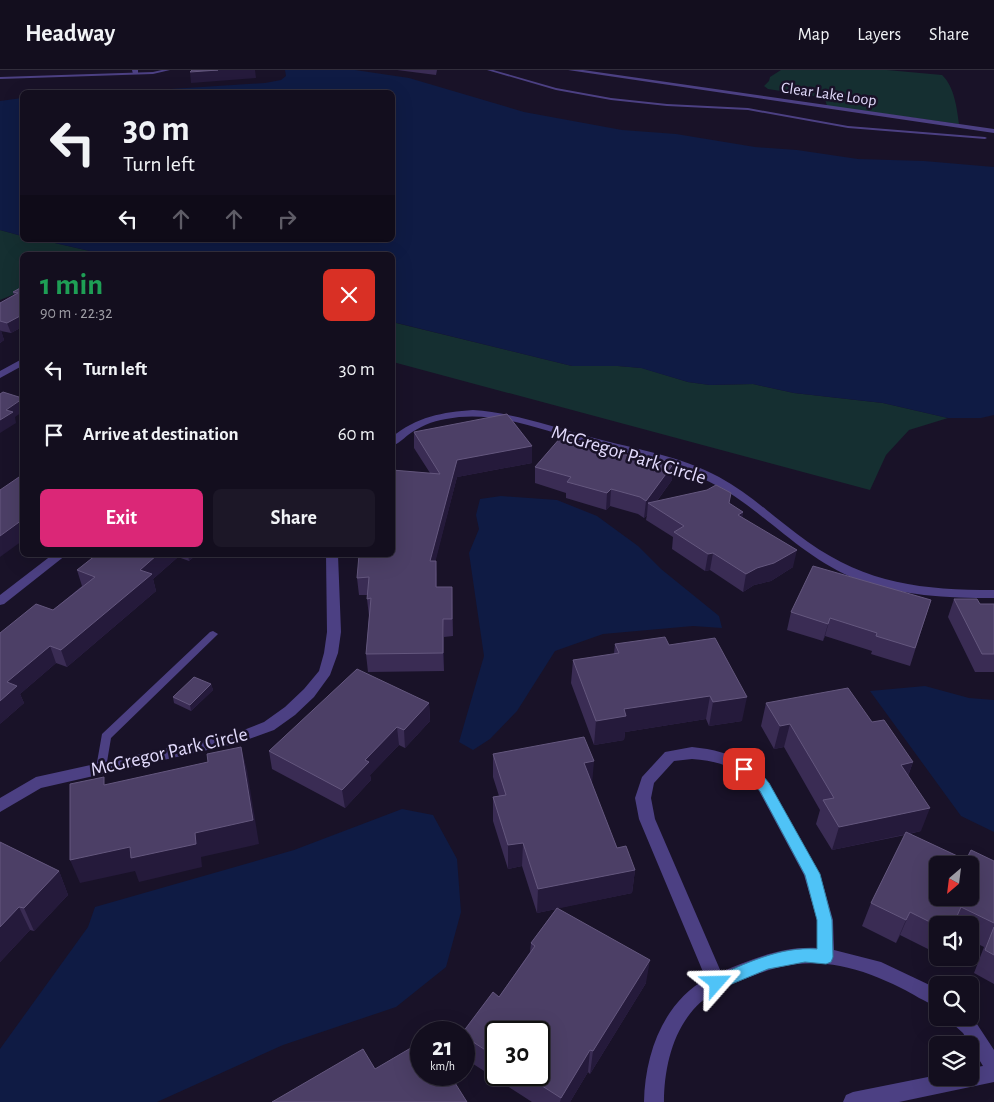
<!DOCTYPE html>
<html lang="en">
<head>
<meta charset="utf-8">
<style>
	:root { --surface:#130e1e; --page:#1c1727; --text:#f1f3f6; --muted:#9d9ca4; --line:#322e3c; --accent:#db2777 }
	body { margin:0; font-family:"Alegreya Sans",sans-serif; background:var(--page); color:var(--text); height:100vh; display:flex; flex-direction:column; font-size:19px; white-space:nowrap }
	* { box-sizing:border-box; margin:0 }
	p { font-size:16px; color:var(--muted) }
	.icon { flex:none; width:28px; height:28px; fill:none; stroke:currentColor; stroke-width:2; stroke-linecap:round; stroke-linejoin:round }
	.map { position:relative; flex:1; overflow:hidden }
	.drawer { position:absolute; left:20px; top:182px; width:375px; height:305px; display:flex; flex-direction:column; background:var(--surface); border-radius:8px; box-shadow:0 5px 20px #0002,0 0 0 1px var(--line) }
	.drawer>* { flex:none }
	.guide { position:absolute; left:20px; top:20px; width:375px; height:152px; border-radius:8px; box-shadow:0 5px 20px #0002,0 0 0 1px var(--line); background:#130e1e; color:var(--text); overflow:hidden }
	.needle { width:32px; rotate:208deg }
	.fabs { position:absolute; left:929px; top:786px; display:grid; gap:10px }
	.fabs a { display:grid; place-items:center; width:50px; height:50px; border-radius:8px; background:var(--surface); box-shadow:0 5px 20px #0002,0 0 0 1px var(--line); font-size:25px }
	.speed { position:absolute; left:410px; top:951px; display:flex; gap:10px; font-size:25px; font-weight:700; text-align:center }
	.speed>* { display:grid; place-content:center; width:65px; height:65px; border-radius:50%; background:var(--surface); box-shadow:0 5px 20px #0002,0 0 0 1px var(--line); line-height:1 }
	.speed small { font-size:12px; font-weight:400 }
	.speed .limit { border:2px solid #111; border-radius:8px; background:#fff; color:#111 }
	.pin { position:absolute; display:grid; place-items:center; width:42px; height:42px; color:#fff; margin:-21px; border-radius:10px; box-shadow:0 2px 8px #0006 }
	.me { position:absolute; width:55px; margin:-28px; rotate:65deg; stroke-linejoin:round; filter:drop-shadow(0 0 4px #0008) }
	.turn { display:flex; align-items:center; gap:18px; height:105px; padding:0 20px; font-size:22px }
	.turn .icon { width:65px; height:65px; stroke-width:2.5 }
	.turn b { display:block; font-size:35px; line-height:42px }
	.lanes { display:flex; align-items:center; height:48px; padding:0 20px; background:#0003; justify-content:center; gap:25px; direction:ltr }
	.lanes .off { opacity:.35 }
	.round { display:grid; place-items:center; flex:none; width:52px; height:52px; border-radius:8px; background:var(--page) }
	.overview { display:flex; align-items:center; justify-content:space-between; height:85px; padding:0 20px }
	h1 { font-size:30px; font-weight:700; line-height:38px; color:#1e9e55 }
	.cta { display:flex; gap:10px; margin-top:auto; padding:10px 20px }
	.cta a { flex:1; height:58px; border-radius:8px; background:var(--accent); color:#fff; font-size:20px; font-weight:700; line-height:58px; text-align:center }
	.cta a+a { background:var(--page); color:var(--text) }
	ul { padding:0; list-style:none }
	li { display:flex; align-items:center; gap:15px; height:65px; padding:0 20px }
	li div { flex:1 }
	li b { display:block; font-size:19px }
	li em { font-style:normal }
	header { display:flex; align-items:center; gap:30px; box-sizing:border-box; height:70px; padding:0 25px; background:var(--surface); border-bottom:1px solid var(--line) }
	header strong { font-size:24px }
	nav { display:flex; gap:28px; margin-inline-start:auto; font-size:18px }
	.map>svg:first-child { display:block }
</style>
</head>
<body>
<header>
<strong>Headway</strong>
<nav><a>Map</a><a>Layers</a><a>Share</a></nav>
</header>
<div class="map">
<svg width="994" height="1032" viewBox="0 0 994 1032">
	<rect width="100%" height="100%" fill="#191228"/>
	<path fill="#152f31" d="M781 0H887L942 5C954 16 957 38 959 54L827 36 825 29 819 27 768 19 764 16 769 11 770 7Z
		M0 160 22 166V170H42L107 185H22V221L0 230Z
		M392 252 572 296H618L642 298 688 312 710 315 753 314 794 323 883 333 948 348 909 360 886 385 870 420 393 292Z"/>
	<path fill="#0f1b44" d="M285 0H355L409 8 524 42 622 60 676 64 755 77 797 80 858 89 924 91 994 97V345L981 348H948L883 333 794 323 753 314 710 315 688 312 641 298 618 296H572L393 252 392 185H107L42 170H392V22H124L265 13 281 10 286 6Z
		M22 28V166L0 160V31Z
		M501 426 557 430 597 446 638 476 661 499 719 546 722 558 693 556 603 564 555 581 517 641 490 669 473 680 459 672 484 586 469 483 479 459 476 445 480 429Z
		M925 616 969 628 994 630V762L961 746 870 621Z
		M402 739 433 745 457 789 461 842 446 897 396 937 283 975 157 1032H0V979L88 857 95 837 294 780Z"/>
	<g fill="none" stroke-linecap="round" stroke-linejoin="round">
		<path fill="#4c4083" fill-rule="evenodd" d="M162 0H170L153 4 0 9V7L153 2Z
			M487 0H493L556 18 611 28 667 34 748 38 848 56 985 67 987 68 985 69 848 58 748 40 667 36 611 30 556 20Z
			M213 561 218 564 216 566 111 668 106 698 105 701 101 702 97 701 96 698 102 664 210 562Z"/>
		<path fill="#4c4083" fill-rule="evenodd" d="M132 0H138V3L133 4Z
			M568 0H583L994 59V63Z
			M22 289V296L0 308V301Z
			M473 340C515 343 553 357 594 368 636 379 680 386 719 407 752 425 778 451 808 472 867 514 923 520 994 520V528C947 528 900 526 856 509 807 490 772 450 728 422 684 395 635 385 586 372 540 360 494 339 446 349 432 351 419 357 408 365 403 369 398 374 392 376V367C416 347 443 342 473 340Z
			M52 485H66L4 534 0 535V525Z
			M326 485H338L341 562 338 583 330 605 314 627 295 645 274 660 238 673 41 718 0 742V728L36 707 236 663 264 652 285 637 304 619 319 601 324 583 327 562Z
			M692 677C723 680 749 689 769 713L820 804 833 850 834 880 881 892 938 919V937C925 932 913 924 901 918 881 908 861 900 840 896 810 890 783 894 755 905 742 910 729 915 717 921 677 942 664 991 664 1032H644C645 984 663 933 706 909L639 749 635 728 642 707 665 682ZM692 689C721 691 740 698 759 721L804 805 817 850V878C783 876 752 889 721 902L655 749 651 728 654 713 674 691Z
			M970 946 975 951 994 980V1012L899 1032H843L846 1025 853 1022 938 1005V1008H970V998L983 996 963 963 953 954 950 948Z"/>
	</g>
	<path fill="#3a2c54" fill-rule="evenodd" d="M397 0H437L436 5Z
		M22 217V257L11 263 1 261 4 270 0 273V233L14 225 13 222Z
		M414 362 532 376V393L457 407 435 491 437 508V517H452L453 566 444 567V601L368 602 366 584 369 546 367 529V525H359L357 508 430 403 414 378Z
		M535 397 672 410 657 431 729 433 743 442 742 447 793 497 771 511 754 515 743 522 710 500 705 501 672 479 673 467 646 450 647 445 644 448 638 444 610 436 606 440 566 428V423L535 413Z
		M96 485H196L189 491 178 487 153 509 156 521 67 597 56 593 20 624 24 633 0 654 53 540 82 516 77 500Z
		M954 529 980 534H994V602H975L948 547Z
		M931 530 910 596 871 584 872 581 825 566 823 571 787 560 791 542Z
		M615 574 669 575 742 651 709 656 706 649 625 662 624 670 594 675 571 613 573 590 614 584Z
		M211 614 213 620 191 641 174 633 173 627Z
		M429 633 430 651 405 678 399 675 370 705 371 710 345 738 272 699 269 681Z
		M766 633 872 652 913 692 908 706 921 761 909 764 966 790 994 791V914L974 903 984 877 970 870V855H938V884L900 865 896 873 862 856 871 833 905 765 832 780 816 754 820 740 784 677 774 679 761 656Z
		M493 684 592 714 617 778 635 800 632 823 558 838 646 913 590 1004 588 1002 570 1032H532L464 988V962L499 927 530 882 531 873 556 839 537 843 522 796 508 799 493 751V727L499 726 493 707ZM496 962 539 1005H496Z
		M0 772 59 801 68 825 34 861 30 860 0 892Z"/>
	<path fill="#251a3b" d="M218 0H255L256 8 191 13 190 2Z
		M22 245V257L11 263 7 253Z
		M1 260 4 270 0 273V261Z
		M22 329V342L15 347 16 353 0 363V350L6 340Z
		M532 376V393L457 407 431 509 430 491 457 390Z
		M674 393 672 410 653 436 648 433 647 445 644 448 646 431Z
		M611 419 610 436 606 440 607 423Z
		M743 442 740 459 738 445Z
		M22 450V471L0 487V466Z
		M797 480 793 497 771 511 754 515 743 522 746 504 757 498Z
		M713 483 710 500 705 501 708 484Z
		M157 485H177L178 487 153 509 156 521 67 597 61 580 140 500Z
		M188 485H196L189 491Z
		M436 491 437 508V535L436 517Z
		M830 548 825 566 823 571 828 554Z
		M443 549 444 567V601L443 583Z
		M50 576 56 593 20 624 24 633 0 654V631L7 612Z
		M211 614 213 620 191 641 190 635Z
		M710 626 706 649 625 662 624 670 594 675 596 651 624 639Z
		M747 627 742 651 709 656 713 632Z
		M429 633 430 651 405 678 404 660Z
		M790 654 784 677 774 679 780 656Z
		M397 657 399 675 370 705 371 710 345 738 342 720 365 690Z
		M241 677 247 700 259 774 201 787 202 797 139 812 135 801 80 813 70 790 195 763Z
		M594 691 592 715 584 693Z
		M913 692 904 716 901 695Z
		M930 738 921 761 832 780 839 757Z
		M523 773 522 796 508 799V775Z
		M635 800 632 823 537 843 538 819Z
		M59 801 68 825 34 861 24 838Z
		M19 837 30 860 0 892V857Z
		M910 842 900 865 896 873 906 850Z
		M650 890 646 913 590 1004 593 981Z
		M590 980 588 1002 570 1032H560L561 1028Z"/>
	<path fill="#4c3f66" stroke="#64577e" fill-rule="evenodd" d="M192 0H218L190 2Z
		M22 217V245L7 253 0 251V233L18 223 13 222Z
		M3 322 22 328V329L6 340 13 342 0 350V324Z
		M507 344 532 376 457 390 430 491H436V517H452V549H443V583L366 584 371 528 367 529 369 507 357 508 359 485H392V400L440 404 414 362Z
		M561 367 652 392 655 388 674 393 646 431 640 427 611 419 607 423 567 412 571 407 535 397Z
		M22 405V450L0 466V420Z
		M716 415 731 423 729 433 743 442 738 445 797 480 774 493 757 498 746 504 713 483 708 484 674 462 684 456 648 433 707 420Z
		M96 485H157L140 500 152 504 61 580 50 576 7 612 17 616 0 631V563L36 534 53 540 95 507 77 500Z
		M813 496 931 530 915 578 876 566 877 563 830 548 828 554 791 542Z
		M954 529H977L980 534H994V584H982Z
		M665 567 669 575 715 568 747 627 713 632 710 626 624 639 626 646 596 651 573 590 619 583 615 574Z
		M357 599 429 633 404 660 397 657 365 690 369 692 342 720 269 681Z
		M194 607 211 614 190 635 173 627Z
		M848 618 872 652 884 650 913 692 901 695 930 738 839 757 823 730 834 728 790 654 780 656 766 633Z
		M584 667 594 691 584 693 617 778 626 776 635 800 538 819 523 773 508 775 493 727 506 725 493 684Z
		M241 677 253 750 195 763 196 774 131 788 130 777 70 790V714L104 707V715L208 692 207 684Z
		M906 762 966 790 971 780 994 791V853L961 837 953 855H938V856L910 842 906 850 871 833ZM938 795H970V828H938Z
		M0 772 59 801 24 838 19 837 0 857Z
		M557 838 650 890 593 981 590 980 561 1028 525 1005H539V962H496V987L464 966 463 962 493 922 499 927 535 876 531 873Z
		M994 857V885L985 880Z
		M421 972V1005H450L467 1032H272L363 979 375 999Z"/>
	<path fill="#4fc3f7" stroke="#337fa1" d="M744 694 759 701 769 713 820 804 832 850 833 887 831 892 826 894 805 892 768 899 717 920 712 918 709 913 712 908C745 894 780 876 817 879V850L805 805 760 721 738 699 740 695Z"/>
	<g text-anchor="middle" stroke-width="5" stroke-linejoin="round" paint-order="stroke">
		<g font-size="16" fill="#e3dbfd" stroke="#191228">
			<text transform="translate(829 23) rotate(8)" y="6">Clear Lake Loop</text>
		</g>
		<g font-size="20" fill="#e3dbfd" stroke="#191228">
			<text transform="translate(629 384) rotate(17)" y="7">McGregor Park Circle</text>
			<text transform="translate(169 681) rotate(-13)" y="7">McGregor Park Circle</text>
		</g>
	</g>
</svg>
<div class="fabs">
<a><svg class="needle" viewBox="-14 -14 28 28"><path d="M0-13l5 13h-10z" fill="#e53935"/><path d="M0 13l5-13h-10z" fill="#9d9ca4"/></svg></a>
<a><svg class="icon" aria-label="sound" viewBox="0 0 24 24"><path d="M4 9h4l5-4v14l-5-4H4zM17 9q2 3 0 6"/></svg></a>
<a><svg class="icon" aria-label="search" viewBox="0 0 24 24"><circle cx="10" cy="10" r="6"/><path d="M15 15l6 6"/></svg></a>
<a><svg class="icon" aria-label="layers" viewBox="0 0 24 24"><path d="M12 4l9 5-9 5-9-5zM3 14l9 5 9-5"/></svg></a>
</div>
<div class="speed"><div>21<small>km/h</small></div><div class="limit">30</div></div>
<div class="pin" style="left:744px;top:699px;background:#d93025"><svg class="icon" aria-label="arrive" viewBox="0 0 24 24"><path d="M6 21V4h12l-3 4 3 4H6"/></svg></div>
<svg class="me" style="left:717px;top:913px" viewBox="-20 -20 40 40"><path d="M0-17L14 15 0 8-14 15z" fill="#4fc3f7" stroke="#fff" stroke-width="4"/></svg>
<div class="guide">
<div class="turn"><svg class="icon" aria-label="left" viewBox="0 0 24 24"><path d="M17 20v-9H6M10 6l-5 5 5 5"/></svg><div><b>30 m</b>Turn left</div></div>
<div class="lanes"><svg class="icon" aria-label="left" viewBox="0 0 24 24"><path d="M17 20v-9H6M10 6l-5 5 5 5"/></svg><svg class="icon off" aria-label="ahead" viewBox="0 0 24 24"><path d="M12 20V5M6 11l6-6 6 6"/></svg><svg class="icon off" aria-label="ahead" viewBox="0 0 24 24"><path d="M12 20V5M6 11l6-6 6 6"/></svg><svg class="icon off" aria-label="right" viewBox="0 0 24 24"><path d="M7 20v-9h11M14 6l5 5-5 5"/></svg></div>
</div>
<section class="drawer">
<div class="overview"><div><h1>1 min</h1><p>90 m · 22:32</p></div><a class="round" style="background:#d93025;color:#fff"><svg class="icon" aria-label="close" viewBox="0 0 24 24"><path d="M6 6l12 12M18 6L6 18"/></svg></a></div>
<ul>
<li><svg class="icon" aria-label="left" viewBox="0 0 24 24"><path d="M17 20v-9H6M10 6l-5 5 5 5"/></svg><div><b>Turn left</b></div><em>30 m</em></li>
<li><svg class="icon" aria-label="arrive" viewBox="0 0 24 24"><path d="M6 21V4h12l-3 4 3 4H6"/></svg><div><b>Arrive at destination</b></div><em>60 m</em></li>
</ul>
<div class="cta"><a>Exit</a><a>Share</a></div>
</section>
</div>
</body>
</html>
